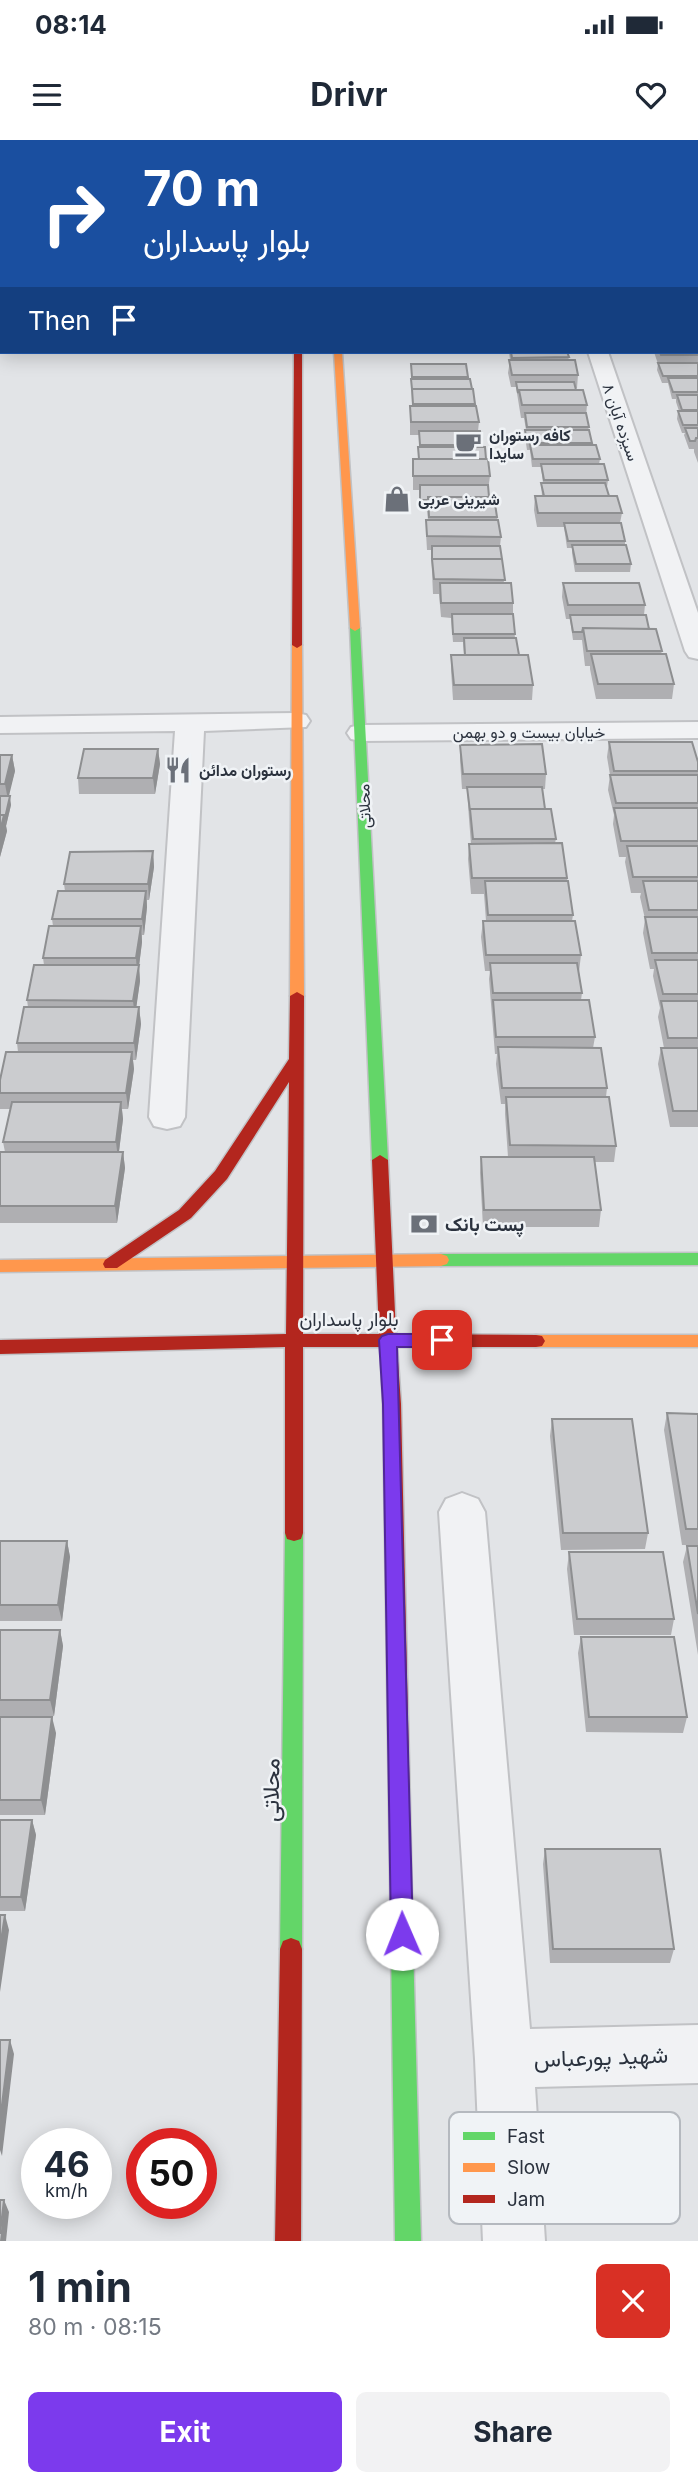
<!DOCTYPE html>
<html lang="en">
<head>
<meta charset="utf-8">
<style>
	:root { --surface:#fff; --page:#f2f2f3; --text:#1f2937; --muted:#747a83; --accent:#7c3aed }
	body { margin:0; font-family:Inter,Vazirmatn,sans-serif; background:var(--page); color:var(--text); height:100vh; display:flex; flex-direction:column; font-size:26px; white-space:nowrap }
	* { box-sizing:border-box; margin:0 }
	p { font-size:23px; color:var(--muted) }
	.icon { flex:none; width:38px; height:38px; fill:none; stroke:currentColor; stroke-width:2; stroke-linecap:round; stroke-linejoin:round }
	.map { position:relative; height:2101px; overflow:hidden }
	.drawer { display:flex; flex-direction:column; background:var(--surface); flex:1 }
	.drawer>* { flex:none }
	.banner { position:absolute; left:0px; top:0px; width:698px; height:214px; box-shadow:0 4px 18px #0003; background:#1a4fa0; color:#fff; overflow:hidden }
	.speed { position:absolute; left:21px; top:1988px; display:flex; gap:14px; font-size:35px; font-weight:700; text-align:center }
	.speed>* { display:grid; place-content:center; width:91px; height:91px; border-radius:50%; background:var(--surface); box-shadow:0 4px 18px #0003; line-height:1 }
	.speed small { font-size:18px; font-weight:400 }
	.speed .limit { border:10px solid #d22; background:#fff; color:#111 }
	.pin { position:absolute; display:grid; place-items:center; width:60px; height:60px; color:#fff; margin:-30px; border-radius:14px; box-shadow:0 4px 10px #0006 }
	.me { position:absolute; width:77px; margin:-38px; rotate:359deg; stroke-linejoin:round; filter:drop-shadow(0 0 5px #0008) }
	.turn { display:flex; align-items:center; gap:24px; height:147px; padding:0 28px; font-size:32px }
	.turn .icon { width:91px; height:91px; stroke-width:2.5 }
	.turn b { display:block; font-size:49px; line-height:60px }
	.then { display:flex; align-items:center; height:66px; padding:0 28px; background:#0003; gap:14px; font-size:26px }
	.round { display:grid; place-items:center; flex:none; width:74px; height:74px; border-radius:10px; background:var(--page) }
	.head { display:flex; align-items:center; justify-content:space-between; height:119px; padding:0 28px }
	h1 { font-size:42px; font-weight:700; line-height:52px }
	.cta { display:flex; gap:14px; margin-top:auto; padding:14px 28px }
	.cta a { flex:1; height:80px; border-radius:10px; background:var(--accent); color:#fff; font-size:28px; font-weight:700; line-height:80px; text-align:center }
	.cta a+a { background:var(--page); color:var(--text) }
	.status { display:flex; justify-content:space-between; align-items:center; height:49px; padding:0 35px; background:var(--surface); direction:ltr }
	.status svg { height:19px; fill:currentColor }
	header { display:flex; justify-content:space-between; align-items:center; height:91px; padding:0 28px; background:var(--surface); font-size:32px; font-weight:700 }
	.map>svg:first-child { display:block }
</style>
</head>
<body>
<div class="status"><b>08:14</b><svg viewBox="0 0 49 12"><path d="M0 12V9h3v3zM5 12V6h3v6zM10 12V3h3v9zM15 12V0h3v12zM26 1h20v11H26zM47 4h2v5h-2z"/></svg></div>
<header><svg class="icon" aria-label="menu" viewBox="0 0 24 24"><path d="M4 6h16M4 12h16M4 18h16"/></svg>Drivr<svg class="icon" aria-label="heart" viewBox="0 0 24 24"><path d="M12 20l-8-8c-3-5 5-10 8-4 3-6 11-1 8 4z"/></svg></header>
<div class="map">
<svg width="698" height="2101" viewBox="0 0 698 2101">
	<rect width="100%" height="100%" fill="#e2e4e7"/>
	<g fill="none" stroke-linecap="round" stroke-linejoin="round">
		<g stroke="#c1c2c5" stroke-width="4">
			<path id="street" d="M27 0H41L26 2Z
				M0 198H2V210H0Z
				M588 212H608L698 473V519L689 517 685 511Z
				M296 573 306 575 310 581 306 587 204 591 185 977 180 986 167 989 154 986 149 977 175 591 0 593V577Z
				M698 582V598L361 601 351 599 347 593 351 587 361 585Z
				M462 1353 478 1359 485 1372 530 1889 698 1885V1943L535 1947 545 2101H483L475 1919 439 1372 446 1359Z"/>
		</g>
		<g stroke="#c1c2c5" stroke-width="3">
			<path id="fast" d="M0 14H2V18H0Z
				M355 485 360 488 388 1020 380 1025 372 1020 350 488Z
				M698 1113V1125L441 1126 435 1124 433 1120 435 1116 441 1114Z
				M294 1385 301 1387 303 1393 302 1809 299 1817 291 1820 283 1817 280 1809 285 1393 287 1387Z
				M402 1793 410 1796 413 1804 421 2101H395L391 1804 394 1796Z"/>
		</g>
		<g stroke="#c1c2c5" stroke-width="3">
			<path id="slow" d="M284 0H291L282 2Z
				M696 26H698V30H696Z
				M334 212H342L360 488 355 491 350 488Z
				M297 502 302 505 304 856 297 860 290 856 292 505Z
				M441 1114 447 1116 449 1120 447 1124 441 1126 0 1132V1120Z
				M536 1195H698V1207H536L530 1206 527 1201 530 1196Z"/>
		</g>
		<g stroke="#c1c2c5" stroke-width="3">
			<path id="jam" d="M330 0H336L338 2H331Z
				M294 212H302V505L297 508 292 505Z
				M297 852 304 856 303 1194H379L372 1020 380 1015 388 1020 396 1194 536 1195 542 1196 545 1201 542 1206 536 1207H397L401 1264 413 1804 410 1812 402 1815 394 1812 391 1804 383 1264 380 1207H303V1393L301 1399 294 1401 287 1399 285 1393V1207L0 1214V1200L286 1194 289 942 227 1039 191 1078 117 1128H105L103 1124 105 1120 179 1070 215 1031 289 919 290 856Z
				M291 1798 299 1801 302 1809 301 2101H275L280 1809 283 1801Z"/>
		</g>
		<use href="#street" fill="#f1f2f4" fill-rule="evenodd"/>
		<use href="#fast" fill="#63d668" fill-rule="evenodd"/>
		<use href="#slow" fill="#ff974d" fill-rule="evenodd"/>
		<use href="#jam" fill="#b3261e" fill-rule="evenodd"/>
	</g>
	<path fill="#afafb2" d="M0 0H23L22 2H2V6H0Z
		M69 0H118L117 2H69Z
		M378 0H426V2H378Z
		M462 0H513V2H463Z
		M567 0H614V2H567Z
		M662 0H698V5H696V2H663Z
		M0 43H2V121H0Z
		M696 161H698V184H696Z
		M698 200V323L694 312V309H689L684 295 685 293H682L677 279 678 271H679L676 262V259H672L668 243H662L657 230 658 224 654 212H696Z
		M509 212H567L569 220 578 235 577 248H575L576 250 587 265 586 276 592 305 600 319 599 324 608 340 607 347H606L609 356 622 373 620 383 625 401V405L631 424 630 432H575L572 413V408H567L564 387H537L534 370 535 356H542L541 343H543L541 327H532L530 310H527L525 297 526 290 524 278H521L516 247H511L508 233 510 220Z
		M411 224 468 237 472 249H473L475 266 479 282 478 291 490 336 488 350 489 357 497 377 501 397 500 406 504 443 513 463V474L515 498 519 515 533 545 532 560H453L451 530V515H464L463 502H453L451 478 441 477 439 454H433L431 410H427L426 393V380H428L427 368H420L419 350H413V319H419L418 307H419V295H410V266H412Z
		M563 443 645 465 644 475 649 489 662 511 661 514 674 544 672 559H596L590 529V526H585L582 500H573L570 479H566L562 457Z
		M609 602 698 622V987H670L658 924 661 908H664L658 877 660 868 653 836 654 829H650L643 793 645 779 640 757 641 753H631L625 722 626 717H619L613 684 614 675 608 650 610 635 607 617Z
		M460 605 546 634 545 649H542L545 669 556 699 555 703 567 738 573 775 572 781 581 815 579 832 582 853 581 860 595 897 593 908 607 948 606 957 616 1006 614 1022H594L601 1070 599 1087H483L480 1033 481 1017H508L505 974V964H501L496 924 497 914H495L489 839 490 831H485L481 797 483 781H486L484 754H471L468 719 469 704H471L469 679 467 649H462L460 620Z
		M158 609 160 624 155 654H79L78 638Z
		M0 615H12L15 631 8 656 11 665 6 686 7 691 0 717Z
		M153 711 154 727 149 760H147V767L144 795H142V802L139 826 140 841 136 867H139L141 884 136 920H133L134 929 128 969H122L123 979 119 1012H123L125 1028 117 1083H0V1012H5L3 1002 10 969H0V940L18 912 17 903 28 867 27 860 44 825 43 818 53 786 52 779 65 751 64 744Z
		M667 1273 698 1274V1405H682L664 1290Z
		M552 1279 648 1393 645 1409 561 1410 550 1296Z
		M0 1401H67L70 1417 62 1481H0Z
		M687 1406H698V1515L683 1422Z
		M569 1412 674 1479 671 1495H574L567 1429Z
		M0 1490H60L63 1506 54 1576H0Z
		M581 1497 687 1577 683 1593 586 1592 578 1513Z
		M0 1577 56 1593 45 1675H0Z
		M0 1680H32L36 1695 25 1771H0Z
		M545 1709 674 1809 670 1823H550L543 1724Z"/>
	<path fill="#8e8f91" d="M2 145V153L0 156 1 162 0 164V149Z
		M158 609 160 624 155 654 153 638Z
		M12 615 15 631 8 660 5 644Z
		M10 656 11 665 6 686 5 678Z
		M4 675 7 691 0 717V691Z
		M153 711 154 727 149 760 148 744Z
		M146 751 147 767 144 795 142 779Z
		M141 786 142 802 139 826 140 841 135 877 133 861 137 833 136 818Z
		M139 867 141 884 136 920 134 903Z
		M132 912 134 929 128 969 126 953Z
		M121 962 123 979 118 1019 116 1002Z
		M123 1012 125 1028 117 1083 115 1066Z
		M67 1401 70 1417 62 1481 58 1465Z
		M60 1490 63 1506 54 1576 50 1560Z
		M52 1577 56 1593 45 1675 41 1660Z
		M32 1680 36 1695 25 1771 21 1757Z
		M5 1775 9 1790 0 1852V1807Z
		M10 1900 14 1914 2 2016 0 2010V1981Z
		M4 2060 9 2072 6 2101H0Z"/>
	<path fill="#cbcccf" stroke="#8e8f91" stroke-width="2" d="M0 43H2V52H0Z
		M696 44H698V62H696Z
		M0 69H2V78H0Z
		M696 73H698V93L696 91Z
		M0 81H2V91H0Z
		M0 92H2V102H0Z
		M0 104H2V114H0Z
		M0 129H2V140H0Z
		M696 161H698V172H696Z
		M696 200H698V215H661L660 212H696Z
		M511 212H567L569 217 512 218Z
		M509 220H575L578 235H512Z
		M658 223H698V236H663Z
		M411 224H466L468 237H412Z
		M668 238H698V252H673Z
		M411 239H470L472 249H412Z
		M516 242H574L576 250H519L518 253Z
		M412 249H473L475 264H413Z
		M519 250H583L587 265H522Z
		M677 255H698V270H682Z
		M410 266H476L479 282H411Z
		M678 271H698V285H683Z
		M525 273H586L589 287H527Z
		M685 288H698V298H696L695 301H690Z
		M525 290H589L592 303H527Z
		M419 291H480L482 305H420Z
		M530 305H596L600 319H533Z
		M418 307H485L486 319H419Z
		M413 319H488L490 336H413Z
		M541 324H604L608 340H544Z
		M541 343H605L609 356H544Z
		M420 345H488L489 357H428V360H420Z
		M535 356H617L622 373H538Z
		M428 357H494L497 377H429Z
		M426 380H498L501 397 427 396Z
		M564 383H621L625 401H568Z
		M572 405H626L631 424H576Z
		M432 406H500L502 419H432Z
		M432 419H502L505 440 434 439Z
		M440 443H511L513 463H441Z
		M563 443H639L645 465H568Z
		M452 474H513L515 494H453Z
		M570 475H646L649 489 583 488 582 492H573Z
		M583 488 656 489 662 511H587Z
		M464 498H516L519 515H465Z
		M591 514H666L674 544H598Z
		M451 515H528L533 545H454Z
		M609 602H692L698 622V631H614Z
		M542 604 546 634H463L460 605Z
		M84 609H158L153 638H78Z
		M0 615H12L5 644H0Z
		M610 635H698V663H616Z
		M467 647H542L545 669H470V671Z
		M0 656H10L5 678 4 675H0Z
		M614 668H698V701H621Z
		M470 669H551L556 699H473Z
		M0 675H4L0 691Z
		M562 703 567 738H472L469 704Z
		M627 706H698V737H633Z
		M153 711 148 744H64L70 712Z
		M485 741H568L573 775H488Z
		M643 741H698V770H649Z
		M58 751H146L142 779H52Z
		M645 777H698V813H652Z
		M483 781H575L581 815H486Z
		M49 786H141L136 818H43Z
		M655 820H698V854H663Z
		M490 823H577L582 853H493Z
		M34 825H139L133 861 27 860Z
		M493 860H589L595 897H496Z
		M661 861H698V898H668Z
		M24 867H139L134 903H17Z
		M498 907 601 908 607 948H502Z
		M661 908H698V971H673Z
		M6 912H132L126 953H0V940Z
		M506 957H609L616 1006 510 1005Z
		M12 962H121L116 1002H3Z
		M0 1012H123L115 1066H0Z
		M481 1017H594L601 1070H484Z
		M667 1273 698 1274V1389H686Z
		M552 1279H632L648 1393H563Z
		M0 1401H67L58 1465H0Z
		M687 1406H698V1474Z
		M569 1412H663L674 1479H577Z
		M0 1490H60L50 1560H0Z
		M581 1497H674L687 1577H589Z
		M0 1577H52L41 1660H0Z
		M0 1680H32L21 1757H0Z
		M545 1709H660L674 1809H553Z
		M0 1775H5L0 1807Z
		M0 1900H10L0 1981Z
		M0 2060H4L0 2094Z"/>
	<path fill="#7c3aed" stroke="#51269a" stroke-width="2" d="M388 1194H442L448 1196 451 1200 448 1205 442 1207H397L413 1794 410 1802 402 1805 394 1802 391 1794 383 1264 379 1200 382 1196Z"/>
	<defs>
		<g id="cafe-bare" transform="scale(2.1)"><path d="M-5.5-4.5H6V0H3Q3 3.5 0 3.5H-2.5Q-5.5 3.5-5.5 0ZM3-3.2v2h1.7v-2ZM-6 4.5H4V6H-6Z" fill="#6b7079" stroke="#f0f3f6" stroke-width="2.5" paint-order="stroke"/></g>
		<g id="shop-bare" transform="scale(2.1)"><path d="M-5-2.5h2.3a2.7 3.5 0 0 1 5.4 0H5L5.5 6h-11ZM-1.5-2.5h3a1.5 2.3 0 0 0-3 0Z" fill="#6b7079" stroke="#f0f3f6" stroke-width="2.5" paint-order="stroke"/></g>
		<g id="restaurant-bare" transform="scale(2.1)"><path d="M-5-6h1v4h1v-4h1v4h1v-4h1v5L-1.5 .5V6h-2V.5L-5-1ZM5-6V6H3V1.5H1.5Q1.5-4 5-6Z" fill="#6b7079" stroke="#f0f3f6" stroke-width="2.5" paint-order="stroke"/></g>
		<g id="bank-bare" transform="scale(2.1)"><path d="M-6-4H6V4H-6ZM0-2.3a2.3 2.3 0 1 0 0 4.6a2.3 2.3 0 1 0 0-4.6Z" fill="#6b7079" stroke="#f0f3f6" stroke-width="2.5" paint-order="stroke"/></g>
	</defs>
	<g fill-rule="evenodd">
		<use href="#cafe-bare" x="468" y="304"/>
		<use href="#shop-bare" x="397" y="359"/>
		<use href="#restaurant-bare" x="178" y="630"/>
		<use href="#bank-bare" x="424" y="1084"/>
	</g>
	<g text-anchor="middle" stroke-width="5" stroke-linejoin="round" paint-order="stroke">
		<g font-size="16" fill="#2b323e" stroke="#f0f3f6">
			<text transform="translate(621 282) rotate(71)" y="6">سیزده آبان ۸</text>
			<text x="529" y="598">خیابان بیست و دو بهمن</text>
			<text transform="translate(364 666) rotate(-92)" y="6">محلاتی</text>
		</g>
		<g font-size="16" font-weight="bold" fill="#2b323e" stroke="#f0f3f6" text-anchor="start">
			<text x="489" y="301">کافه رستوران<tspan x="489" dy="18">سایدا</tspan></text>
			<text x="418" y="365">شیرینی عربی</text>
			<text x="199" y="636">رستوران مدائن</text>
		</g>
		<g font-size="19" font-weight="bold" fill="#2b323e" stroke="#f0f3f6" text-anchor="start">
			<text x="445" y="1091">پست بانک</text>
		</g>
		<g font-size="19" fill="#2b323e" stroke="#f0f3f6">
			<text x="349" y="1186">بلوار پاسداران</text>
		</g>
		<g font-size="23" fill="#2b323e" stroke="#f0f3f6">
			<text transform="translate(271 1650) rotate(-89)" y="8">محلاتی</text>
			<text transform="translate(601 1917) rotate(-2)" y="8">شهید پورعباس</text>
		</g>
	</g>
	<rect x="449" y="1972" width="231" height="112" rx="10" fill="#f0f3f6" stroke="#b5b9bf" stroke-width="2"/>
	<rect x="463" y="1992" width="32" height="8" fill="#63d668"/>
	<rect x="463" y="2023" width="32" height="9" fill="#ff974d"/>
	<rect x="463" y="2055" width="32" height="8" fill="#b3261e"/>
	<g font-size="19" fill="#2b323e">
		<text x="507" y="2003">Fast</text>
		<text x="507" y="2034">Slow</text>
		<text x="507" y="2066">Jam</text>
	</g>
</svg>
<div class="speed"><div>46<small>km/h</small></div><div class="limit">50</div></div>
<div class="pin" style="left:442px;top:1200px;background:#d93025"><svg class="icon" aria-label="arrive" viewBox="0 0 24 24"><path d="M6 21V4h12l-3 4 3 4H6"/></svg></div>
<svg class="me" style="left:402px;top:1794px" viewBox="-20 -20 40 40"><circle r="19" fill="#fff"/><path d="M0-13L10 11 0 6-10 11z" fill="#7c3aed"/></svg>
<div class="banner">
<div class="turn"><svg class="icon" aria-label="right" viewBox="0 0 24 24"><path d="M7 20v-9h11M14 6l5 5-5 5"/></svg><div><b>70 m</b>بلوار پاسداران</div></div>
<div class="then">Then<svg class="icon" aria-label="arrive" viewBox="0 0 24 24"><path d="M6 21V4h12l-3 4 3 4H6"/></svg></div>
</div>
</div>
<section class="drawer">
<div class="head"><div><h1>1 min</h1><p>80 m · 08:15</p></div><a class="round" style="background:#d93025;color:#fff"><svg class="icon" aria-label="close" viewBox="0 0 24 24"><path d="M6 6l12 12M18 6L6 18"/></svg></a></div>
<div class="cta"><a>Exit</a><a>Share</a></div>
</section>
</body>
</html>
